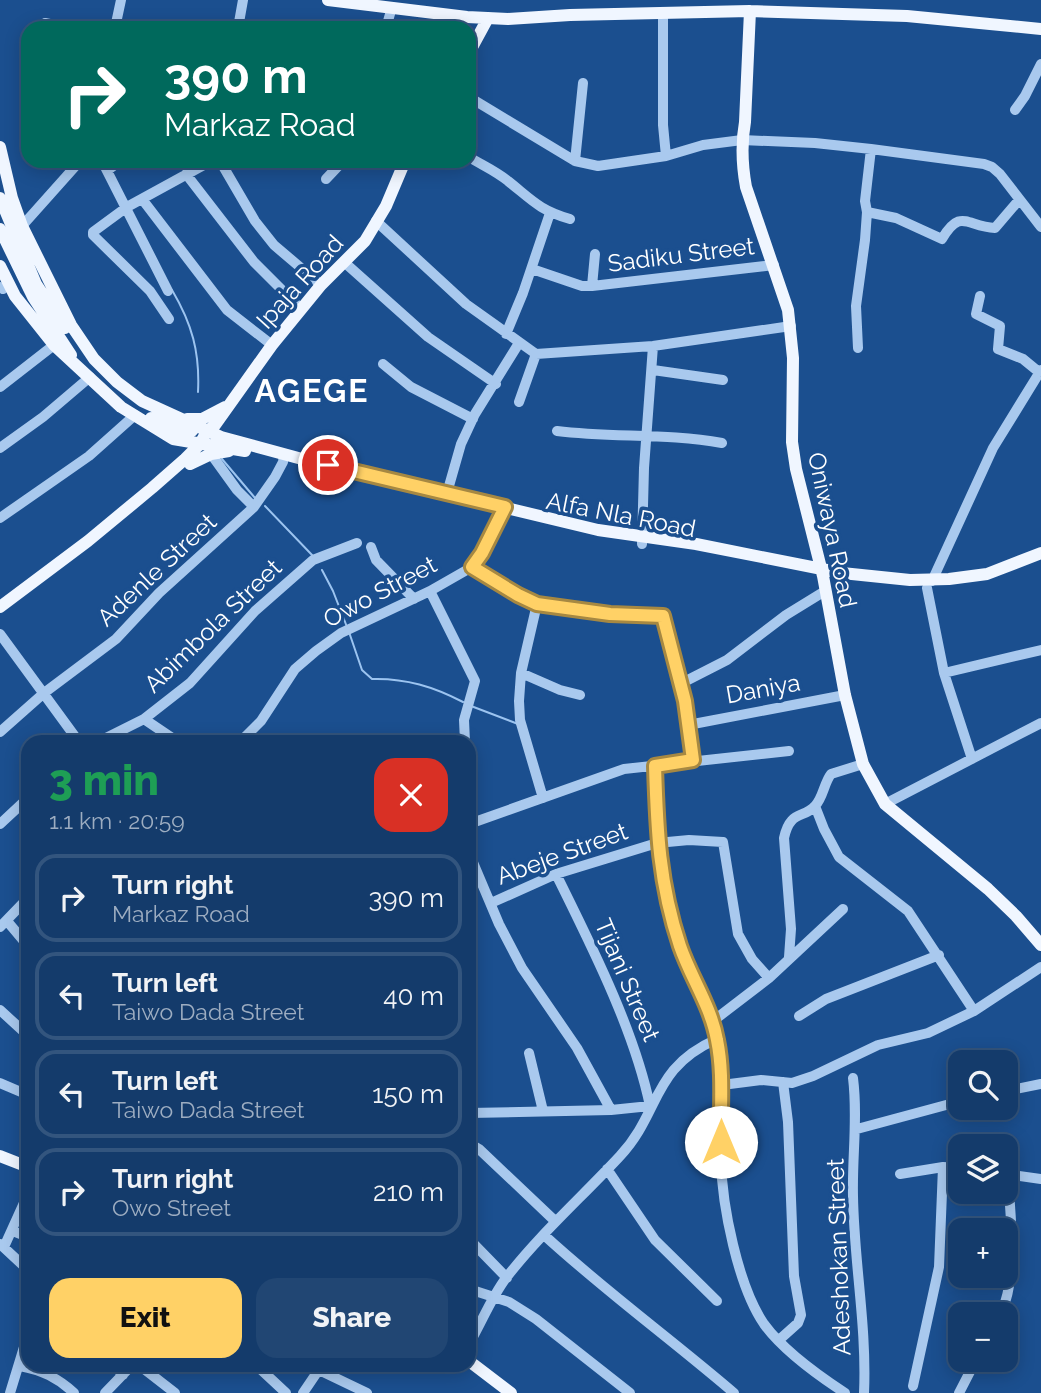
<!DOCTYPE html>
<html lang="en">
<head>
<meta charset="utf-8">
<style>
	:root { --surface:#143b6b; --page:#214673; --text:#f1f3f6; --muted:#9dadc1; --line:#33557e; --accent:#ffd166 }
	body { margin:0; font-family:Raleway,sans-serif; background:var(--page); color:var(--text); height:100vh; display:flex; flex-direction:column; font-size:26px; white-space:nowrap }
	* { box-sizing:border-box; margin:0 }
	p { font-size:23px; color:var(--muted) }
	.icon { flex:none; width:38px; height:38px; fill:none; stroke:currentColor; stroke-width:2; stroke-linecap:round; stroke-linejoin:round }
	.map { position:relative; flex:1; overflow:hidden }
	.side { position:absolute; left:21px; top:735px; width:455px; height:637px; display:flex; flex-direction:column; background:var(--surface); border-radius:21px; box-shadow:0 4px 18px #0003,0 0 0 2px var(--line) }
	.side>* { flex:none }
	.top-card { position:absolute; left:21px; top:21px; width:455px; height:147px; border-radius:21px; box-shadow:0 4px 18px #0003,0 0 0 2px var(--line); background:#00695c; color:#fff; overflow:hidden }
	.fabs { position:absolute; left:948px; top:1050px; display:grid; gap:14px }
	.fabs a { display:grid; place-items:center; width:70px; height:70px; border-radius:14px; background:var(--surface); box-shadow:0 4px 18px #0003,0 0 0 2px var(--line); font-size:35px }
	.pin { position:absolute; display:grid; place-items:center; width:60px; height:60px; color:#fff; margin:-30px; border:4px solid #fff; border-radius:50%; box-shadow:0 2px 7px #0007 }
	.me { position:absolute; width:77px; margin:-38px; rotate:0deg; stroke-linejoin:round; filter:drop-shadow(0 0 5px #0008) }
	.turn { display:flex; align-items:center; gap:24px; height:147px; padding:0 28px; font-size:32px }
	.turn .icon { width:91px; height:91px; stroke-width:2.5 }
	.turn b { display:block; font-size:49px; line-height:60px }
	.round { display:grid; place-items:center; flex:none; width:74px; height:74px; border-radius:21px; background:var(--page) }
	.head { display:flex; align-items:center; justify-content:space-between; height:119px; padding:0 28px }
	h1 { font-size:42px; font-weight:800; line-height:52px; color:#1e9e55 }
	.action { display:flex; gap:14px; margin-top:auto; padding:14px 28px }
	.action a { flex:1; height:80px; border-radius:21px; background:var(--accent); color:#111; font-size:28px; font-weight:800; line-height:80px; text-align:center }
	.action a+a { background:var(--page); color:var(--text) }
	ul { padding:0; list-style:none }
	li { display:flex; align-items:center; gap:21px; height:88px; margin:0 14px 10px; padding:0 14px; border:4px solid var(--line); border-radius:21px }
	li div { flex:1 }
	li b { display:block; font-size:26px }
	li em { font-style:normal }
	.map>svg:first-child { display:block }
</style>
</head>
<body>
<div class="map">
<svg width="1041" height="1393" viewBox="0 0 1041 1393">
	<rect width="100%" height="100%" fill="#1b4f8f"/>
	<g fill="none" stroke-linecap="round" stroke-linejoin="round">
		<path stroke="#9cc4f0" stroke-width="2" d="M172 290C192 324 200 352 198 392
			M222 459 255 498
			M265 506 313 556
			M322 570 333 591 347 627
			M349 632 362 670 372 679C406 678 434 687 463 702
			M471 706 518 724"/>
		<path stroke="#a9c9ee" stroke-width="10" d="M663 14V125L666 156
			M116 25 132 28
			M39 28 45 23 69 28
			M115 28 121 0
			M238 28 243 0
			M386 28 392 7
			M26 66 28 61
			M469 97 575 161 598 166 666 156 703 145 742 140 815 143 871 149 984 164 992 167 1000 174 1041 227
			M1015 110 1025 96 1041 64
			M469 157C482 165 496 171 508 181 532 200 539 210 570 219
			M102 161 168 291
			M220 161 255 221 274 245 321 285
			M575 161 583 83
			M108 170 120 161
			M186 174 254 262 301 309
			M326 179 343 161
			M142 199 227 310 272 345
			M867 212 896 218 942 239C961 207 967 227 995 228L1019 200
			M376 221 466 304 536 354 653 346 791 326
			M22 226 80 161
			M344 262 428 337 496 384
			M532 269 582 286H592L774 265
			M592 286 595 254
			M0 287 3 289
			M980 296 976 314 1000 326 998 349 1023 359 1039 372
			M169 319 150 291 93 235V232L127 207 211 161
			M506 334 523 293 550 213
			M858 348 856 306 865 240 867 212 865 201 871 149
			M383 364 411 387 473 419
			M653 370 723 380
			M0 387 54 345
			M519 402 536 354
			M557 431C612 438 667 433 722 443
			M0 448 43 417 90 377
			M211 454 237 490 254 507
			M447 493 461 444 475 414 519 343
			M0 518 89 456 135 415
			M642 544 644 468 653 346
			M371 547 376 560 414 599
			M472 567 518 595 537 604 610 615 663 616 685 701 693 760
			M932 581 993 448 1041 370
			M927 588 944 673 972 759
			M430 591 475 681 464 720 465 742
			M537 604 521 673 519 701 520 720 543 798
			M0 634 79 742
			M521 673 560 690 580 695
			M944 673 1041 650
			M680 684 727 660 786 615 825 591
			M144 719 178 742
			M688 725 845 695
			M0 732 44 693 116 639 159 593 254 507 275 477 283 462 284 454
			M98 742 144 719 190 683 255 611 313 560 357 543
			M240 742 261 721 295 669 316 651 341 633 430 591 472 567 482 553 505 507
			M655 766C657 829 658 890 681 949 693 980 710 1006 717 1038 725 1078 719 1120 721 1160 722 1206 738 1286 764 1324 782 1349 819 1376 845 1393
			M885 804 1041 723
			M815 806 824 829 839 857 908 911 974 1011
			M0 824 28 798
			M469 824 624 769 789 751
			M469 853 499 924 522 968 577 1048 611 1110
			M556 874C591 945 634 1029 650 1106
			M491 903 556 874 657 843 689 840 723 842 738 934 752 959 769 978
			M7 921 28 946
			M0 927 28 898
			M789 957 791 929 784 838C790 810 803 819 815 806 823 798 824 783 831 774L863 764
			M0 1010 23 1031 28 1032
			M799 1016 826 999 939 955
			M713 1021 769 978 843 909
			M529 1053 543 1111
			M853 1078C858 1118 852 1156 853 1196 854 1262 867 1327 864 1393
			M0 1083 28 1095
			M722 1085 761 1080 792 1083 813 1076 878 1045 928 1033 974 1011 1041 967
			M1006 1091 1041 1084
			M469 1113 611 1110 650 1106
			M857 1129 961 1101
			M469 1143 479 1149 555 1221
			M607 1169 655 1240 717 1301
			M900 1174 943 1167 961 1168
			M1006 1174 1041 1179
			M13 1231 28 1237
			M544 1235C605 1291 671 1339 734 1393
			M469 1239 507 1278
			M0 1244 28 1270
			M4 1247 28 1194
			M469 1289 509 1302 536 1319 630 1393
			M1001 1314C1019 1271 1010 1220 1008 1174
			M779 1340 798 1323 801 1315 794 1276 788 1122 783 1082
			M469 1344C482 1322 491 1298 506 1278 540 1234 582 1197 620 1156 661 1112 651 1068 717 1039
			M113 1365 123 1375
			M139 1365 175 1393
			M256 1365 286 1393
			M20 1366C42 1370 58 1378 74 1393
			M319 1370 367 1393
			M913 1386 939 1267 943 1167
			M10 1393 28 1334
			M105 1393 132 1365
			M303 1393 322 1365
			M959 1393 976 1360"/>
		<path stroke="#f0f6ff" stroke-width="12" d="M328 0 467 17 508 19 570 15 750 11 907 16 1041 29
			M750 11 745 122C741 144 742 165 746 187L788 310 793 358 792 442 796 469 823 576 845 695 863 764 885 804 988 889 1016 916 1041 945
			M469 53 488 18
			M0 147 12 198 22 226 71 325 94 359 117 382 142 401 221 437 302 459 598 530 696 544 842 573 910 580 949 579 987 574 1041 553
			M0 198 36 284 65 328
			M0 229 33 297 71 355
			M0 266 15 296 54 345 121 407 173 439 245 451
			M151 418 182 431H192L195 426
			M187 419H202L225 407
			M190 464 211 454 229 451
			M0 607 88 541 152 488 185 459 200 444 207 431 215 425 272 345 321 285 365 241 386 206 405 161
			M0 1156 28 1167
			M469 1361 511 1393"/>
	</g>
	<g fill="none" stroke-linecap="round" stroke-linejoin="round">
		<g stroke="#a68842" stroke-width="18">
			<path id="route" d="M328 465 505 507 482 553 472 567 518 595 537 604 610 614 663 616 685 701 693 760 655 766C657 831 659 883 680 946 691 978 711 1006 717 1040 724 1074 720 1108 721 1142"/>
		</g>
		<use href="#route" stroke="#ffd166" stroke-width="12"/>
	</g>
	<g text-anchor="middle" stroke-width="7" stroke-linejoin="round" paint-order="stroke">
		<g font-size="24" fill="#fff" stroke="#1b4f8f">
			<text transform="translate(681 255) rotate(-7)" y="8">Sadiku Street</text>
			<text transform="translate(300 282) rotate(-48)" y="8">Ipaja Road</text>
			<text transform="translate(621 515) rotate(11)" y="8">Alfa Nla Road</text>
			<text transform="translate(832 530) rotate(78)" y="8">Oniwaya Road</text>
			<text transform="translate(157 570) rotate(-43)" y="8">Adenle Street</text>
			<text transform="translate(380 592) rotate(-28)" y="8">Owo Street</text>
			<text transform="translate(213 626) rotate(-44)" y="8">Abimbola Street</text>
			<text transform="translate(763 689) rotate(-10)" y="8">Daniya</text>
			<text transform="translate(562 854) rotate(-20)" y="8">Abeje Street</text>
			<text transform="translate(627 980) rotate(67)" y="8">Tijani Street</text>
			<text transform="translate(839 1257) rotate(-92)" y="8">Adeshokan Street</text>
		</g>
		<g font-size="32" font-weight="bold" letter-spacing="2" fill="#fff" stroke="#1b4f8f">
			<text x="312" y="402">AGEGE</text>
		</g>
	</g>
</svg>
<div class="fabs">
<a><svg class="icon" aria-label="search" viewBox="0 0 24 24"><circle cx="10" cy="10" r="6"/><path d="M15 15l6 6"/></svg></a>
<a><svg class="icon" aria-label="layers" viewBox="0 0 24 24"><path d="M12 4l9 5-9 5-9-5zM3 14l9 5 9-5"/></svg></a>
<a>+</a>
<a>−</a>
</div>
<div class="pin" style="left:328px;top:465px;background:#d93025"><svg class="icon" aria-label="arrive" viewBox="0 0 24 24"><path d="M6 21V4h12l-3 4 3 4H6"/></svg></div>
<svg class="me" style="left:721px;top:1142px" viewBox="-20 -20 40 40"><circle r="19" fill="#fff"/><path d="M0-13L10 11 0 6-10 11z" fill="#ffd166"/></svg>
<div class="top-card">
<div class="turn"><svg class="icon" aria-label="right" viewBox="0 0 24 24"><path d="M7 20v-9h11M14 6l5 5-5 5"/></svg><div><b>390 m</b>Markaz Road</div></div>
</div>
<section class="side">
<div class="head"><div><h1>3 min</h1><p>1.1 km · 20:59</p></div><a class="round" style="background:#d93025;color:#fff"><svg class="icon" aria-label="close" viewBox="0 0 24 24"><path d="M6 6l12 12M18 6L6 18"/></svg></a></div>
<ul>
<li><svg class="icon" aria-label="right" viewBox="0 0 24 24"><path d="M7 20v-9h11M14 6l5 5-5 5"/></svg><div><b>Turn right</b><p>Markaz Road</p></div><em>390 m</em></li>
<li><svg class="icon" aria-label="left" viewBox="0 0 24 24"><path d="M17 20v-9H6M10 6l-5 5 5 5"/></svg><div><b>Turn left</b><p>Taiwo Dada Street</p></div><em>40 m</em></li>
<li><svg class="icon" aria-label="left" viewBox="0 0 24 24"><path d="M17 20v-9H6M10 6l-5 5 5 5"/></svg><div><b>Turn left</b><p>Taiwo Dada Street</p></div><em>150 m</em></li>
<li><svg class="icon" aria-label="right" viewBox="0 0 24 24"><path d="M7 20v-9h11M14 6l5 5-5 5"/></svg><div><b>Turn right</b><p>Owo Street</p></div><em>210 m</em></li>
</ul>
<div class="action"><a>Exit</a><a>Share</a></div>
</section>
</div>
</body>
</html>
